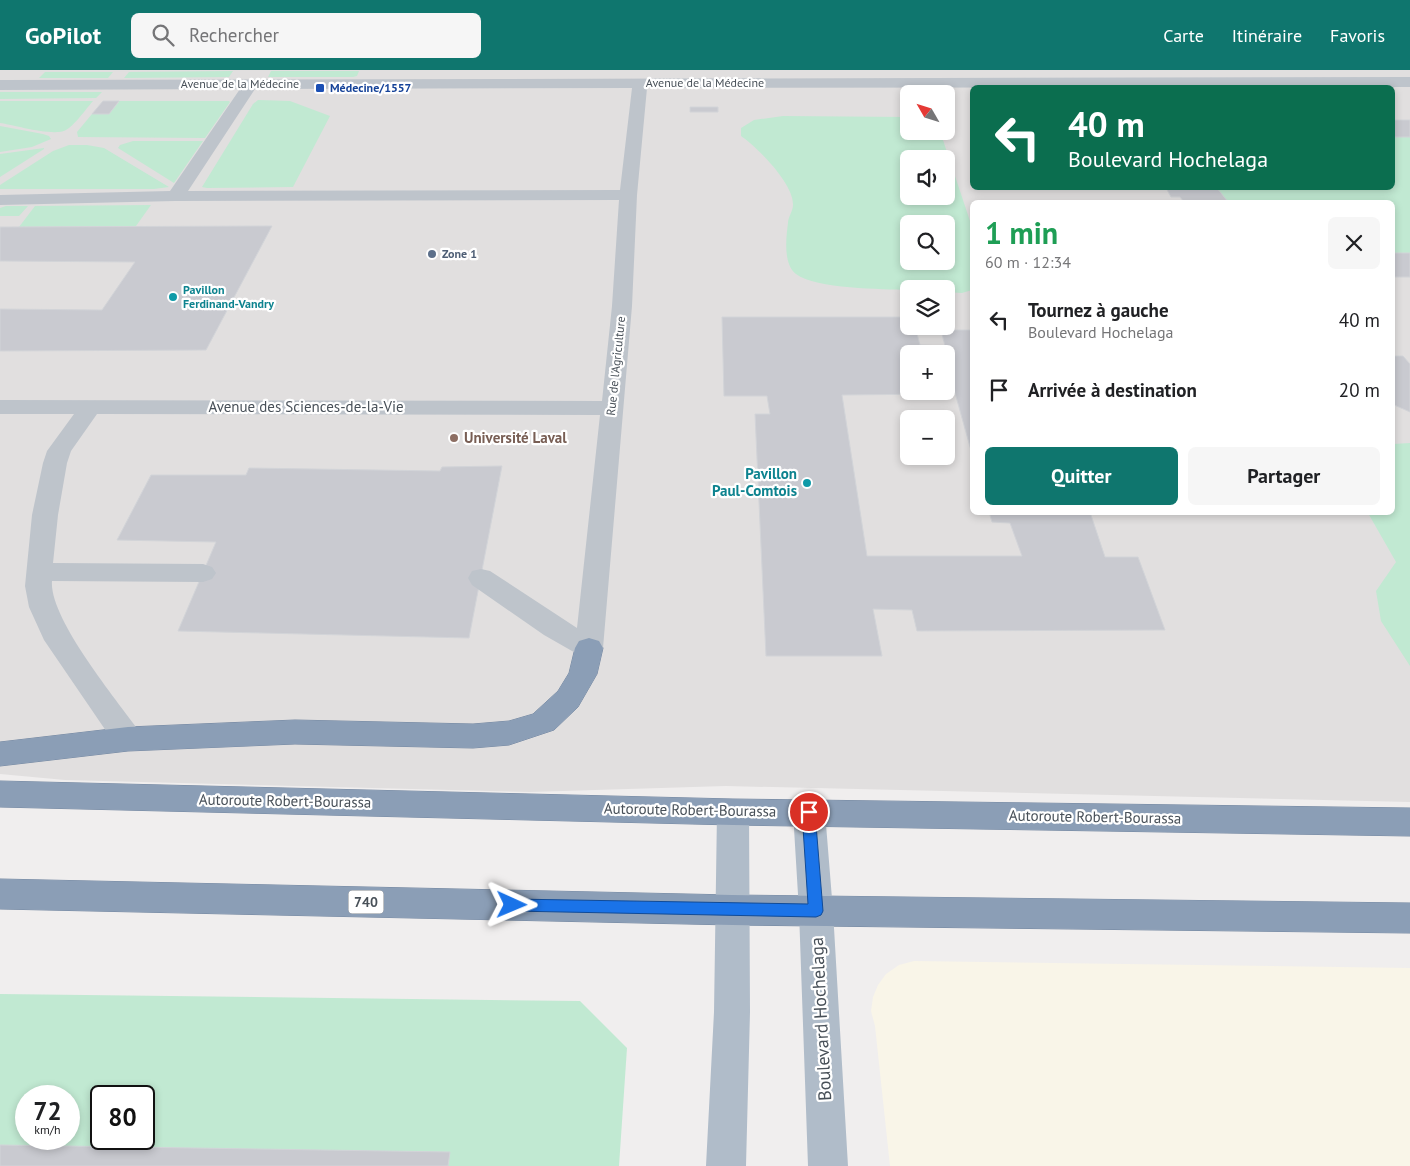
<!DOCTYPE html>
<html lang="fr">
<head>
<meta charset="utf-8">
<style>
	:root { --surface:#fff; --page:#f6f6f6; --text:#202124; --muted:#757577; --accent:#0f766e }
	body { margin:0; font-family:"PT Sans",sans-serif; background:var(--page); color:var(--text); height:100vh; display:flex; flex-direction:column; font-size:19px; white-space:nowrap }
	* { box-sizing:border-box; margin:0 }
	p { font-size:16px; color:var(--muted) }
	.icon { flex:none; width:28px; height:28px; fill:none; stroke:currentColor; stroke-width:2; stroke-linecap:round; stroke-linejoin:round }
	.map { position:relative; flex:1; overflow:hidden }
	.drawer { position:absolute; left:970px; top:130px; width:425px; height:315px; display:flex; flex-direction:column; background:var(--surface); border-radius:8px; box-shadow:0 2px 8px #0003 }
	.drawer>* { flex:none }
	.guide { position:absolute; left:970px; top:15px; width:425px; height:105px; border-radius:8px; box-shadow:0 2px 8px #0003; background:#0b6e4f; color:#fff; overflow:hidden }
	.needle { width:32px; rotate:309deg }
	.fabs { position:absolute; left:900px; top:15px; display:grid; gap:10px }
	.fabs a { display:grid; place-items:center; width:55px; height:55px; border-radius:8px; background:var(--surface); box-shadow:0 2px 8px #0003; font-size:25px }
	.speed { position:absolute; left:15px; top:1015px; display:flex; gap:10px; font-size:25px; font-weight:700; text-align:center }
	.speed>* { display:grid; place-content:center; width:65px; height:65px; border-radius:50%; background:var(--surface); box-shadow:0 2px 8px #0003; line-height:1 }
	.speed small { font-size:12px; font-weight:400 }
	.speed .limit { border:2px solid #111; border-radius:8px; background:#fff; color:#111 }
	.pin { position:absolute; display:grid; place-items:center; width:42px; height:42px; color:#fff; margin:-21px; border:2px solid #fff; border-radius:50%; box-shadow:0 1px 5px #0007 }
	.me { position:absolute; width:55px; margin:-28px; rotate:91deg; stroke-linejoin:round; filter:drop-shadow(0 0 4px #0008) }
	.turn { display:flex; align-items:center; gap:18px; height:105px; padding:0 15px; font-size:22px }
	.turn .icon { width:65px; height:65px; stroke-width:2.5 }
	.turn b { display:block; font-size:35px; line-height:42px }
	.round { display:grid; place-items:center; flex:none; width:52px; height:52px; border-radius:8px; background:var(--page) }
	.headline { display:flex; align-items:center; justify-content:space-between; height:85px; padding:0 15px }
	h1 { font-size:30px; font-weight:600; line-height:38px; color:#1e9e55 }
	.primary-button { display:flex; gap:10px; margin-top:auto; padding:10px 15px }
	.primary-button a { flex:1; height:58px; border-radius:8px; background:var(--accent); color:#fff; font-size:20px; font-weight:600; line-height:58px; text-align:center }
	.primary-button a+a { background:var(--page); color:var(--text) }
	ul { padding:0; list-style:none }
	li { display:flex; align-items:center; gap:15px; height:70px; padding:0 15px }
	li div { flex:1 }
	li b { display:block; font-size:19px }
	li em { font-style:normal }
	header { display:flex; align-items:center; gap:30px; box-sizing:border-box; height:70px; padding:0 25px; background:var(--accent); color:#fff }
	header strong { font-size:24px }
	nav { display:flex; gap:28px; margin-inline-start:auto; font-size:18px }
	.search { width:350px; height:45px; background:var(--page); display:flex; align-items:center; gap:12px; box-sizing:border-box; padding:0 18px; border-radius:8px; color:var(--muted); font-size:19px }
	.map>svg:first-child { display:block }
</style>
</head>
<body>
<header>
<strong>GoPilot</strong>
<div class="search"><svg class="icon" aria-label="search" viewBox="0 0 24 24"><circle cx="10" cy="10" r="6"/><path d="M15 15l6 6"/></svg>Rechercher</div>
<nav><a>Carte</a><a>Itinéraire</a><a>Favoris</a></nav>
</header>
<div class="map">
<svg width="1410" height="1096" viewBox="0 0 1410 1096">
	<rect width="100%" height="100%" fill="#f0eeee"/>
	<path fill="#f9f5e8" d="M914 891 1410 898V1096H890L875 956 871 941 873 927 878 915 886 904 899 895Z"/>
	<path fill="#e1dfdf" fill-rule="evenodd" d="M0 0H1410V732L726 716 530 722 65 710 0 704ZM972 18H1392V118H972ZM909 24H946V61H909ZM909 89H946V126H909ZM972 132H1392V442H972ZM909 154H946V191H909ZM909 219H946V256H909ZM909 284H946V321H909ZM909 349H946V386H909Z"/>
	<path fill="#c1e9d2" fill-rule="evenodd" d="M233 1 229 7 124 8 129 2Z
		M271 1H359L357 6 353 7H268Z
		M45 2H113L108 8H39Z
		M0 22H102L96 28 0 29Z
		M258 30 290 31 330 46 293 117 207 118 202 117 253 34Z
		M0 31H93C86 39 74 56 66 60 54 67 14 55 0 53Z
		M104 31H229L230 32 205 68 78 67 77 62 92 44H109L119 32Z
		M783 46 909 47V61H940L972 157V220L962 223 946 222V219H909V220C882 219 816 219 796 204 783 194 786 168 788 153 788 147 793 141 793 135 794 114 757 77 741 66V58L754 50ZM909 89H946V126H909ZM909 154H946V191H909Z
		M0 56 43 64 49 66 51 69 32 77 0 82Z
		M1393 67H1410V183H1393L1392 132H1228L1217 118H1392Z
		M133 71H203L174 113 118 78 120 75Z
		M69 75H87L104 78 169 117 154 119H0V115L53 81Z
		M44 78V79L0 107V84Z
		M151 135 136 156 19 157 35 136Z
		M6 136H28L19 146H0V138Z
		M1410 373V596L1381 551 1376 521 1396 492 1368 443 1392 442 1393 374Z
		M0 924 580 931 627 978 619 1096H0ZM26 1026H69V1069H26ZM101 1026H144V1069H101Z"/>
	<path fill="#c9cad0" stroke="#d2d4d8" d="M103 31H119L109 44H92Z
		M690 37H718V42H690Z
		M1392 50H1410V67H1392Z
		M1166 118H1217L1228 132H1184L1180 127H1171Z
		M272 156 206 280 0 281V239L102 240 135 192 0 191V157Z
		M1392 183H1410V207H1392Z
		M722 247H909V256H915L920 275 945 276 941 260H972V384L952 312H946V284H909V321H931V324L842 325 867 486H1022L1010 453 992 452 989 442H1090L1105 487H1138L1165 560 917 561 912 540 873 539 882 586H766L755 344H770L767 326H724Z
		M1392 286H1403L1410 294V342L1392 334Z
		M502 396 469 568 178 561 216 472 117 470 151 405H246L249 398 440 401 442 397Z
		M0 1075 450 1082 448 1096H0Z"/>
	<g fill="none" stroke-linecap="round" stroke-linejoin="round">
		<g stroke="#7689a2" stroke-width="1">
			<path id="highway" d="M589 568 599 571 603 578 597 604 578 637 554 660 509 675 473 678 295 674 128 681 0 696V672L128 657 295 650 473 654 509 651 533 644 558 621 569 603 575 578 579 571Z
				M0 711 733 729 1410 738V766L733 755 0 737Z
				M0 809 732 825 1410 833V863L732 855 0 839Z"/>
		</g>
		<path fill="#bec4cb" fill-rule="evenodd" d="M1410 7V17L647 18 637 125 632 236 603 578 599 585 589 588 579 585 544 565 472 515 468 508 472 501 481 499 490 501 577 558 600 345 97 344 71 381 67 393 58 445 53 493 203 494 212 497 216 503 212 509 203 512 52 511C49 548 116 629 139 661L143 669 139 677 128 681 117 677 44 570 29 537 25 516 32 445 43 393 47 381 74 344H0V330L602 331 612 236 619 130 175 131 0 135V125L170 121 240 19 0 20V10ZM632 18 620 120 188 121 255 19Z"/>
		<path fill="#b0bcc9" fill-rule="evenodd" d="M733 729 744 733 749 742 750 942 746 1096H706L714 942 717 742 722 733Z
			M809 729 820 733 825 742 833 841 848 1096H808L799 841 793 742 798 733Z"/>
		<use href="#highway" fill="#8b9eb6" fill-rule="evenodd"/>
	</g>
	<path fill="#1a73e8" stroke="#114b97" d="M809 736 813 738 815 742 823 841 821 845 816 847 512 841 507 839 505 835 507 831 512 829 808 834 802 742 804 738Z"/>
	<rect fill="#1a4fb4" stroke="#fff" stroke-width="2" x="315" y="13" width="10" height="10" rx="2.5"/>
	<circle fill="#5c6f8a" stroke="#fff" stroke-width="2" cx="432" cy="184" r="5"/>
	<g fill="#0f9aa8" stroke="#fff" stroke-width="2">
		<circle cx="173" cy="227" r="5"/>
		<circle cx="807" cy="413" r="5"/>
	</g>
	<circle fill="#8d6e63" stroke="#fff" stroke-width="2" cx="454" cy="368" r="5"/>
	<g text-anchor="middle" stroke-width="4.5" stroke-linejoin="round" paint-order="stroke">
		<g font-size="12" fill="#485058" stroke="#fff">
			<text x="705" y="17">Avenue de la Médecine</text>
			<text x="240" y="18">Avenue de la Médecine</text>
			<text transform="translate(616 296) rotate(-84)" y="4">Rue de l'Agriculture</text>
		</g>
		<g font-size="12" font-weight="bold" fill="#164399" stroke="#fff" text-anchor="start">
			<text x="330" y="22">Médecine/1557</text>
		</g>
		<g font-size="12" font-weight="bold" fill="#4e5e75" stroke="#fff" text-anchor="start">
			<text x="442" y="188">Zone 1</text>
		</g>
		<g font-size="12" font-weight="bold" fill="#0d838f" stroke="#fff" text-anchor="start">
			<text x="183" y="224">Pavillon<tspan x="183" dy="14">Ferdinand-Vandry</tspan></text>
		</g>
		<rect fill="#fff" stroke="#7f848a" stroke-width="1" x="348.5" y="820.5" width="35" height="23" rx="4"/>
		<g font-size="14" font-weight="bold" fill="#485058">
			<text x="366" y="837">740</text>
		</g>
		<g font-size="15" fill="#485058" stroke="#fff">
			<text x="306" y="342">Avenue des Sciences-de-la-Vie</text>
			<text transform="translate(285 731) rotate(1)" y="5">Autoroute Robert-Bourassa</text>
			<text transform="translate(690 740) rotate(1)" y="5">Autoroute Robert-Bourassa</text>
			<text transform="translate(1095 747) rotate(1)" y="5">Autoroute Robert-Bourassa</text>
		</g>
		<g font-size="15" font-weight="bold" fill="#785e54" stroke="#fff" text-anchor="start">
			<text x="464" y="373">Université Laval</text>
		</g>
		<g font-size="15" font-weight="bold" fill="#0d838f" stroke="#fff" text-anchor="end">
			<text x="797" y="409">Pavillon<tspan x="797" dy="17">Paul-Comtois</tspan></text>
		</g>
		<g font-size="18" fill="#485058" stroke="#fff">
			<text transform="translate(821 949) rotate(-93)" y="6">Boulevard Hochelaga</text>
		</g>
	</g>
</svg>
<div class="fabs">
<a><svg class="needle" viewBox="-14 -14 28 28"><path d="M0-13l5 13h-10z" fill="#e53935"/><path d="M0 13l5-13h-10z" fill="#757577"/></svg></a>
<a><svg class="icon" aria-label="sound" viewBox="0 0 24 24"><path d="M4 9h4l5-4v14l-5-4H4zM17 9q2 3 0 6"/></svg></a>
<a><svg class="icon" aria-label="search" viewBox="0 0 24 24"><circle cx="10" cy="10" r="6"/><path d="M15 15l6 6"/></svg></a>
<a><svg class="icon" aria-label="layers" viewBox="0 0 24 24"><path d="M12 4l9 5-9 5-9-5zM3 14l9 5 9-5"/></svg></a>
<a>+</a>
<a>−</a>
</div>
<div class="speed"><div>72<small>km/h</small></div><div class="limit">80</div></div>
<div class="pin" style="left:809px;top:742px;background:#d93025"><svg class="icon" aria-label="arrive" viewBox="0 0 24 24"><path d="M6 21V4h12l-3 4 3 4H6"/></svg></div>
<svg class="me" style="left:512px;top:835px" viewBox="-20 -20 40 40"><path d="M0-17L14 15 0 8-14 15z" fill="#1a73e8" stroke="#fff" stroke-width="4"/></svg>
<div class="guide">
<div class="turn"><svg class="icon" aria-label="left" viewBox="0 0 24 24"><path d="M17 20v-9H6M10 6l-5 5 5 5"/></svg><div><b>40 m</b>Boulevard Hochelaga</div></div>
</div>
<section class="drawer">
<div class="headline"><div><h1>1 min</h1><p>60 m · 12:34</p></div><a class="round"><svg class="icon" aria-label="close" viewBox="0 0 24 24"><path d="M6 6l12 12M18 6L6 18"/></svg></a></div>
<ul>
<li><svg class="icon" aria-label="left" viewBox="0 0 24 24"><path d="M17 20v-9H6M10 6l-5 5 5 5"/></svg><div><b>Tournez à gauche</b><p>Boulevard Hochelaga</p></div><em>40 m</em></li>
<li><svg class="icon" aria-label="arrive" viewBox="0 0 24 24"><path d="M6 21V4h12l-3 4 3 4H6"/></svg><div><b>Arrivée à destination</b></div><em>20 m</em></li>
</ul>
<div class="primary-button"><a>Quitter</a><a>Partager</a></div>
</section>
</div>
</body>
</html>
